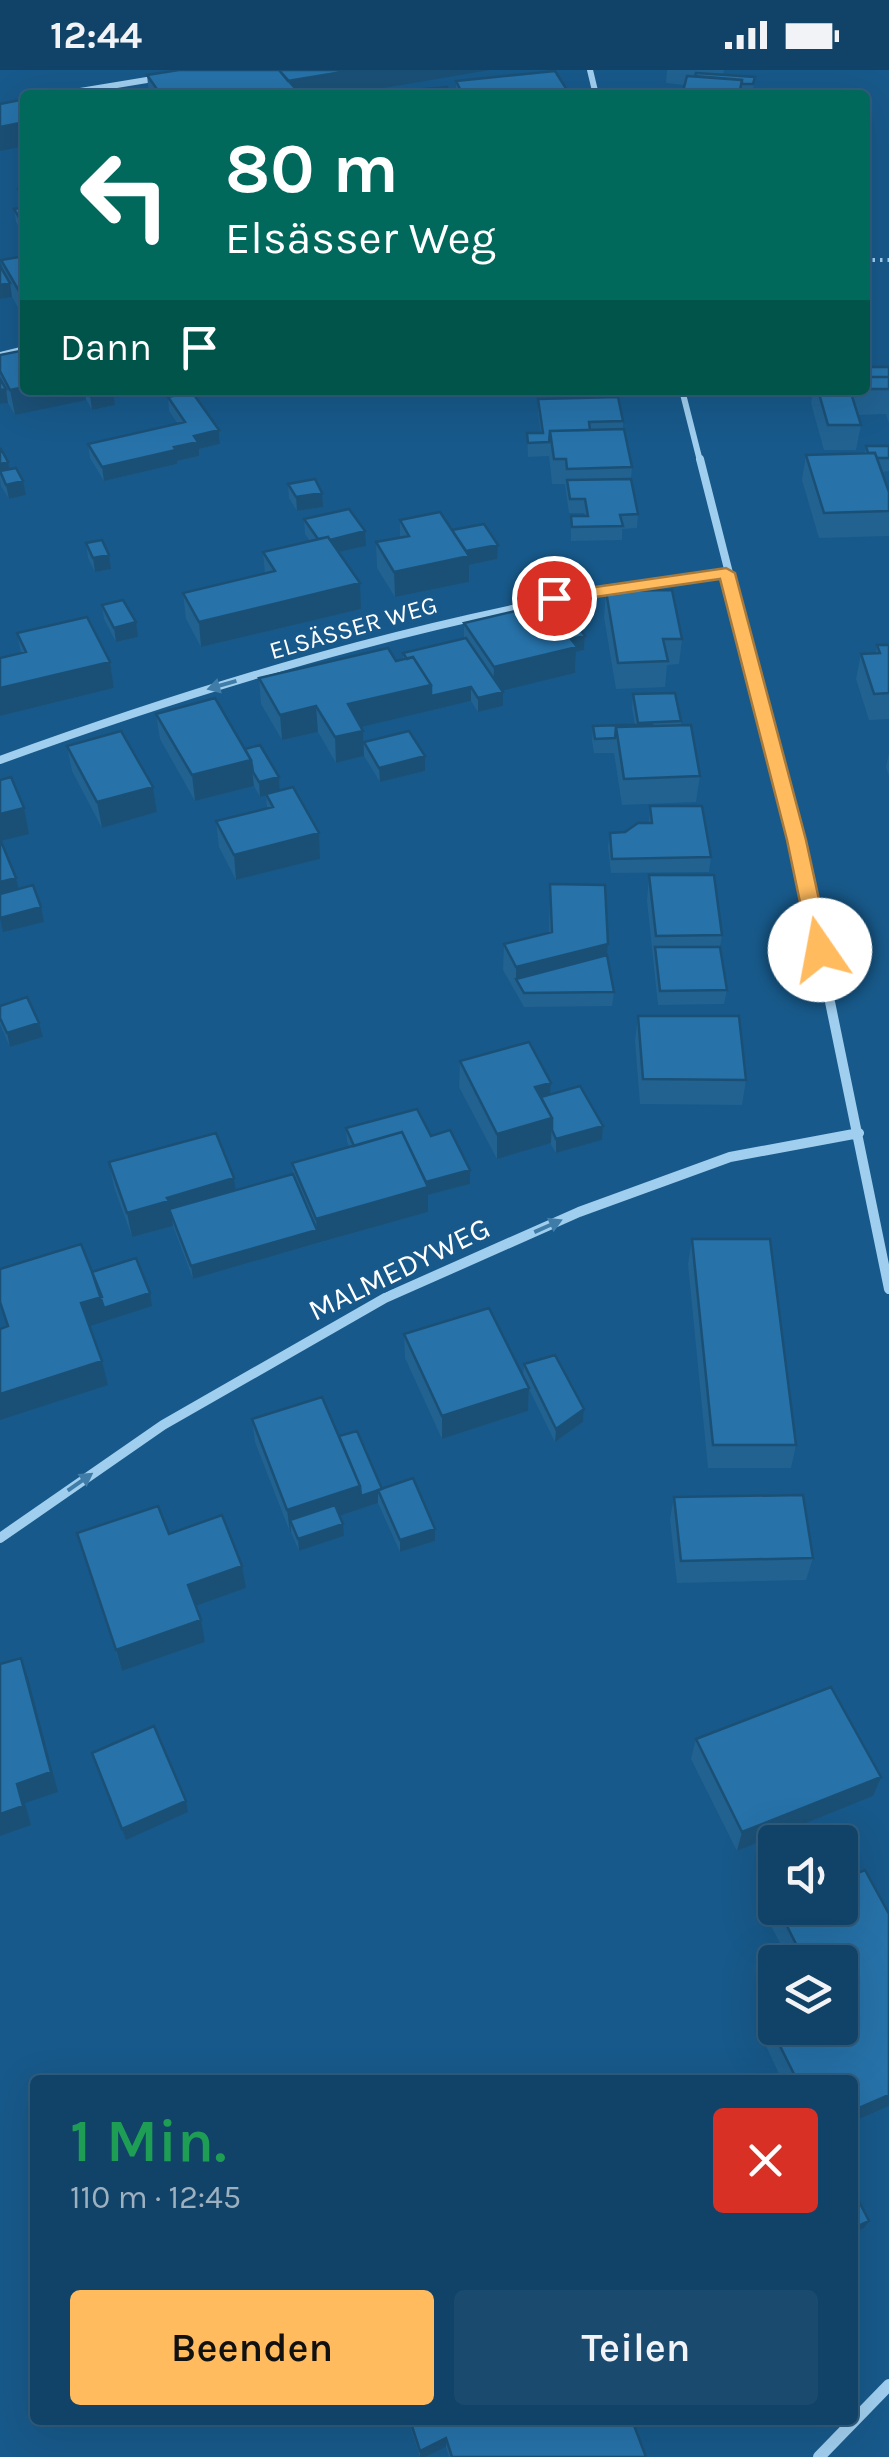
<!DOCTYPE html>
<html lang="de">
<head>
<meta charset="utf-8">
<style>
	:root { --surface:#114368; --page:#1a4a6e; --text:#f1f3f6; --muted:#9cb0c0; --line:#305c7c; --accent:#ffbb5e }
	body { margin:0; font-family:Karla,sans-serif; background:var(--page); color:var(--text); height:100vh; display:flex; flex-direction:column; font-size:38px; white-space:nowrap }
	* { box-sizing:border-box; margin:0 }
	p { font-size:32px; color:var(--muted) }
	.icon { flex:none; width:55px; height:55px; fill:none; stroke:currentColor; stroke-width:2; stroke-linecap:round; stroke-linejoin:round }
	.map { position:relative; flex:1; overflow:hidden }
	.sheet { position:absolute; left:30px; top:2005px; width:828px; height:350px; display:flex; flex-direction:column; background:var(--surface); border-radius:10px; box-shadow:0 10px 40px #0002,0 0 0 2px var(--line) }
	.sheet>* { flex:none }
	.banner { position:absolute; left:20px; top:20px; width:850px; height:305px; border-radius:10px; box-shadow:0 10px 40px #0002,0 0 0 2px var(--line); background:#00695c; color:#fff; overflow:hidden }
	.tools { position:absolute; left:758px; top:1755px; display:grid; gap:20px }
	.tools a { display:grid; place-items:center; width:100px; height:100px; border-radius:10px; background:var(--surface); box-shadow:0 10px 40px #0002,0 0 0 2px var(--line); font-size:50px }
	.pin { position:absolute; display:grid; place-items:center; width:85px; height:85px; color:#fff; margin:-42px; border:5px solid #fff; border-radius:50%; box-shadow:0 2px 10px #0007 }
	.me { position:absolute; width:110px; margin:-55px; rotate:348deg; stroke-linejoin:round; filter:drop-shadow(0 0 8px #0008) }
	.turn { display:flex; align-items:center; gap:35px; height:210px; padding:0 40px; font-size:45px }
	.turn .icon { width:130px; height:130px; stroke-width:2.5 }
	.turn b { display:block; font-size:70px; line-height:85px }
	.then { display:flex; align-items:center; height:95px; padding:0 40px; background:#0003; gap:20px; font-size:38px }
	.round { display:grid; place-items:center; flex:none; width:105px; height:105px; border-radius:10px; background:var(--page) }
	.headline { display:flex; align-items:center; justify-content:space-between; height:170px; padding:0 40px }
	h1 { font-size:60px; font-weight:600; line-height:75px; color:#1e9e55 }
	.action { display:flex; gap:20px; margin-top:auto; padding:20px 40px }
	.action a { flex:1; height:115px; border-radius:10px; background:var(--accent); color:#111; font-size:40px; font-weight:600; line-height:115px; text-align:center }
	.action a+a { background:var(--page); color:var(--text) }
	.status { display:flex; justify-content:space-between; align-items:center; height:70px; padding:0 50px; background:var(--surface); direction:ltr }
	.status svg { height:28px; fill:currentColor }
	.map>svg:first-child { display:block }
</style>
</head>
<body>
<div class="status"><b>12:44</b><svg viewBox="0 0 49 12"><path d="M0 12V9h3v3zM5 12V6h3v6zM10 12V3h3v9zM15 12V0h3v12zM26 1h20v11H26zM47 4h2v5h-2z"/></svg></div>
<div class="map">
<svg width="889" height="2387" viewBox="0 0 889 2387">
	<rect width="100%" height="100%" fill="#17598a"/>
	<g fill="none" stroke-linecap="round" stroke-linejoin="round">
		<path stroke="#a0ceee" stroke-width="4" stroke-dasharray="2.5 5" stroke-linecap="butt" d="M430 25 463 19
			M865 190H889"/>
		<path stroke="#a0ceee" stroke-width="6" d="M590 0 596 25
			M56 25 159 8
			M0 285 25 279
			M682 320 700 391"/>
		<path stroke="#a0ceee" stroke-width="8" d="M700 389 797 770 823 896
			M0 690C237 604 476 534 726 503"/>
		<path stroke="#a0ceee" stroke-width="10" d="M822 893 889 1219
			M0 1468 163 1355 385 1228 579 1142 730 1087 859 1063"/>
		<path stroke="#a0ceee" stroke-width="12" d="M819 2387 889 2315"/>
	</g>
	<path fill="#216291" d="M667 0H724L723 5 755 7 752 25H682L685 15 666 13Z
		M147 5 342 25H149Z
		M456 11 567 20V25H456Z
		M25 117V167L16 152 14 139 24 137 20 132 18 119Z
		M25 186V246H23L12 227 0 229V196L3 202 1 190Z
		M889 297V354L886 344 858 345 861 355 856 380H824L811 333 813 320H865Z
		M0 301 25 320H112L115 335 92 340 86 329 15 345 8 333 0 334Z
		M562 320H619L618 327 623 351V360L632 397 631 409 638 444 637 458 622 459V470L571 471V446H585L584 443H569L565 414H552L549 386 528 387 527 363H541L538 343V329L563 328Z
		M168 327 219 360 220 374 199 379V386L177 391V394L104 411 90 388 88 374 178 354 169 341Z
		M866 376H889V401L882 402 889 422V466L819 468 802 410 806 385 865 383Z
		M0 380 10 399 26 425 9 429 1 416 0 409Z
		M288 414 323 437 297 441 289 428Z
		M304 449 366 476 339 482 361 539 201 577 186 549 183 523 265 504 263 482 310 471 305 464Z
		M400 450 452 460 497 489 469 495V512L395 527 377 498 376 472 400 467Z
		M86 473 111 499 95 502 88 488Z
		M606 521 682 569 679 594 667 595 665 617 616 619 604 547Z
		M102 535 138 567 116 572 104 549Z
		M552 543 585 566 584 580 576 582 575 603 502 620 503 636 478 642 471 631 361 657 363 661 364 686 336 693 318 662 282 670 261 634 259 608 396 591 403 590V583L464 569V553Z
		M17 563 110 592 114 618 0 646V588L21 583Z
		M877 575H889V649L869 650 856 609 861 584 876 583Z
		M633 624 681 651V655L700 706 696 732 622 735 614 683H594L592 671 593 656 635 655 632 638Z
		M156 644 245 679 279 707 280 720 320 789 236 810 219 777 216 751 267 738 266 725 260 727 254 716 195 731 160 669Z
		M364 672 425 701 380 712 364 686Z
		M67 676 153 717 157 742 102 758 72 701Z
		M889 683V706L886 697Z
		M650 736 711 787 709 802 611 803 608 777 610 763 625 762 649 753Z
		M649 805 722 865 720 877 727 920 724 934 658 935 647 831Z
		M550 814 608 874 607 885 614 922 612 936 524 937 503 900 504 874 549 863Z
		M0 936 43 967 10 977 0 954Z
		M638 946 746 1010 742 1035 640 1034 635 971Z
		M460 991 551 1013 550 1024 602 1070 556 1083 550 1073 497 1089 459 1017Z
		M346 1058 431 1066 470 1114 428 1125V1142L193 1209 173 1156 132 1167 114 1117 109 1092 234 1108 236 1120 293 1104 292 1093 349 1077 347 1071Z
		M692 1169 796 1375 791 1398H708L688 1194Z
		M404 1264 523 1306 524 1294 584 1339 583 1352 555 1372 529 1319 528 1341 442 1369 405 1288Z
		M252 1349 339 1366 382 1419 435 1459V1471L400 1482 378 1433 340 1446 344 1466 299 1481 291 1462H290L255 1372Z
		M674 1427 813 1488 806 1510 677 1513 670 1449Z
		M77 1463 169 1464 246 1518 196 1536 205 1572 122 1601Z
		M696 1669 873 1726 737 1781 691 1689Z
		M776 1838H840L889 1844V2036L852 2052V2010H782L766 1976 772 1960 840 1958V1892H790L770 1854Z
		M408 2350H632L646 2387H449L446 2377 425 2387H420Z"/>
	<path fill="#1b5076" d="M354 0H490L342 25H284V12Z
		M25 52V76L0 81V57Z
		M10 213 12 227 0 229V215Z
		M25 220V246H23L19 221Z
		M25 317V320H85L86 330 15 345 10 320Z
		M6 319 8 333 0 334V320Z
		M113 321 115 335 92 340 90 326Z
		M219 360 220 374 199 379V386L177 391V394L104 411 102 397 174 377 194 366Z
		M8 392 11 406 0 404V394Z
		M23 411 26 425 9 429 6 415Z
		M322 423 323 437 297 441 296 427Z
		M365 461 366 476 321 486 320 472Z
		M498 475 497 489 469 495V512L395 527 394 502 459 483Z
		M109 485 111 499 95 502 93 488Z
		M360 513 361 539 201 577 199 552Z
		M136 552 138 567 116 572 114 558Z
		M585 566 584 580 576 582 575 603 493 623 494 597 563 571Z
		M110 592 114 618 0 646V618Z
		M431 615 471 617V631L349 660 348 634Z
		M503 622V636L478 642V628Z
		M316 636 318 662 282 670 280 645Z
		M363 661 364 686 336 693 335 667Z
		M425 686V701L380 712 379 698Z
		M251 690 254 716 195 731 192 705Z
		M279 707 280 721 260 727 259 712Z
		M153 717 157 742 102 758 97 732Z
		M24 738 29 764 0 771V744Z
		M319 763 320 789 236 810 234 785Z
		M16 808 22 833 0 839V812Z
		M41 837 44 852 3 862 0 848Z
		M608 874 606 899 516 909V897Z
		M39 953 43 967 10 977 7 963Z
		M551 1013 549 1038 541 1040 535 1017Z
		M552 1048 551 1073 497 1089V1064Z
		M603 1056 602 1070 556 1083V1069Z
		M470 1100V1114L428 1125V1142L318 1173 316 1149 421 1114Z
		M234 1108 238 1133 171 1142 173 1156 132 1167 127 1143 167 1128Z
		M317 1160 318 1173 193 1209 191 1196Z
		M150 1223 152 1236 87 1257 81 1233 102 1227Z
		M102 1291 108 1315 0 1350V1324Z
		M529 1318 528 1341 442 1369V1346Z
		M584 1339 583 1352 555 1372 556 1359Z
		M360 1416 378 1420V1433L295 1461 290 1450 291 1462H290L287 1440Z
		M343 1454 344 1466 299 1481 298 1469Z
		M435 1459V1471L400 1482V1470Z
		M242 1496 246 1518 193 1537 188 1515Z
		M201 1550 205 1572 122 1601 116 1580Z
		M21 1588 28 1608 58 1722 25 1733 31 1755 0 1766V1744L17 1714Z
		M881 1707 873 1726 737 1781 742 1762Z
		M186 1731 188 1742 126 1770 122 1759Z
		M889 2025V2036L852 2052V2041Z
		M869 2151 864 2158 852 2163V2159Z
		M446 2368V2377L425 2387H420V2381Z"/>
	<path fill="#2672a9" stroke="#1b5076" stroke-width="2.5" d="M179 0H279L301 25H161L147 5Z
		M279 0H354L288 11Z
		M555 1 567 20 512 25H463L456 11Z
		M696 3 755 7 753 14H742V10L695 6Z
		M687 6 742 10 739 25H682Z
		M447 17 451 25H380L379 23Z
		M63 21 66 25H44Z
		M25 29V52L0 57V34Z
		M25 117V124L22 125 18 119Z
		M25 137V156H24L14 139Z
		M25 186V220L19 221 1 190Z
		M0 196 10 213 0 215Z
		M25 280V317L10 320 0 301V285Z
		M865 297H889V307H865Z
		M865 307H889V319H865Z
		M0 309 6 319 0 320Z
		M87 320H112L113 321 90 326Z
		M818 320H850L861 355H828Z
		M192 322 219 360 194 366 198 372 174 377 176 380 102 397 88 374 185 352 168 327Z
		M618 327 623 351 589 352 590 360 550 361 549 372 528 373 527 363H543L538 329Z
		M624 359 632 397 567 399 566 389H554L550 361Z
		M866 376H889V388H877L875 383H868Z
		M1 379 8 392 0 394V380Z
		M875 383 889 422V441L824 443 806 385Z
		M16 398 23 411 6 415 0 401Z
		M315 409 322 423 296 427 288 414Z
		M631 409 638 444 620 445 623 456 572 457 571 446H588L585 429H570L567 410Z
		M349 439 365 461 330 470 328 467 318 469 304 449Z
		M440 442 469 486 394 502 376 472 409 466 400 450Z
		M484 454 498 475 466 481 452 460Z
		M328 467 360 513 199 552 183 523 275 501 263 482Z
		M102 470 109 485 93 488 86 473Z
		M672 520 682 569H663L668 591 618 593 606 521Z
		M123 530 136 552 114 558 102 535Z
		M545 534 577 577 494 597 464 553Z
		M566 540 585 566 571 569 552 543Z
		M87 547 110 592 0 618V588L26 582 17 563Z
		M466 568 503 622 478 628 471 617 431 626V615L413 587 407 589 403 583Z
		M877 575H889V623L874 624 861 584 880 583Z
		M388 578 396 591 413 587 431 615 348 634 363 661 335 667 316 636 280 645 259 608Z
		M675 623 681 651 638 653 633 624Z
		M215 628 251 690 192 705 156 644Z
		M652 654V656L616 657 615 668 595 669 593 656Z
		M691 655 700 706 624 709 616 657Z
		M121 661 153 717 97 732 67 676Z
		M409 661 425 686 379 698 364 672Z
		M260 675 279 707 259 712 253 702 251 690 245 679Z
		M11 707 24 738 0 744V710Z
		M293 717 319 763 234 785 216 751 273 737 266 724Z
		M650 736H702L711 787 612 789 610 763 625 762 638 753H652Z
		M0 769 16 808 0 812Z
		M649 805H714L722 865 656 866Z
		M550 814 605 815 608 874 516 897 504 874 552 862Z
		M33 815 41 837 0 848V824Z
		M655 877H720L727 920 660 921Z
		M607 885 614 922 524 923 516 909Z
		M27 927 39 953 7 963 0 948V936Z
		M638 946H739L746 1010 643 1009Z
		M529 972 551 1013 535 1017 552 1048 497 1064 460 991Z
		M580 1016 603 1056 556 1069 552 1060V1048L541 1027Z
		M417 1039 431 1066 450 1060 470 1100 426 1112 402 1062 354 1076 346 1058Z
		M402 1062 428 1117 316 1149 292 1093Z
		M216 1063 234 1108 167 1128 169 1131 127 1143 109 1092Z
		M293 1104 317 1160 191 1196 169 1139Z
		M692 1169H770L796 1375H713Z
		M81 1174 102 1227 81 1233 102 1291 0 1324V1259L8 1256 0 1232V1199Z
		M136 1188 150 1223 104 1238 92 1202Z
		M489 1238 529 1318 442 1346 404 1264Z
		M555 1285 584 1339 556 1359 524 1294Z
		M322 1327 360 1416 287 1440 252 1349Z
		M357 1361 382 1419 361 1426 360 1416 339 1366Z
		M413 1408 435 1459 400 1470 378 1420Z
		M803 1425 813 1488 681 1491 674 1427Z
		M335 1435 343 1454 298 1469 290 1450Z
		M158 1436 169 1464 222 1445 242 1496 188 1515 201 1550 116 1580 77 1463Z
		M21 1588 51 1702 17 1714 23 1736 0 1744V1594Z
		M831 1617 881 1707 742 1762 696 1669Z
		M154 1656 186 1731 122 1759 92 1683Z
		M865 1800 889 1844V2025L852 2041V2010H797L772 1960 778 1958H840V1892H805L778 1838H840V1810Z
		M852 2118 869 2151 852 2159Z
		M410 2350H632L646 2387H452L446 2368 420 2381Z"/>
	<defs><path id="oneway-solid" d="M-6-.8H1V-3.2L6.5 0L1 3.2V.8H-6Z" transform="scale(2.5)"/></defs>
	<g fill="#407ca8">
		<use href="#oneway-solid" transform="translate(222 615) rotate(164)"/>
		<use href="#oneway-solid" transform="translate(548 1156) rotate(-24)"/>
		<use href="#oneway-solid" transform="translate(80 1412) rotate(-35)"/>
	</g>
	<path fill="#ffbb5e" stroke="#a67a3d" stroke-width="2.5" d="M726 498 735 503 806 770 830 880 820 886 810 880 787 770 720 509 554 533 546 528 554 523Z"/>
	<g text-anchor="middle" stroke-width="10" stroke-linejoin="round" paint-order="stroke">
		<g font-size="25" fill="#fff" stroke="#17598a">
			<text transform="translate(353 557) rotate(-16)" y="9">ELSÄSSER WEG</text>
		</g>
		<g font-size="30" fill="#fff" stroke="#17598a">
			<text transform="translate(399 1199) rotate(-26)" y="10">MALMEDYWEG</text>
		</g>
	</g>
</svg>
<div class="tools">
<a><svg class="icon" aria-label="sound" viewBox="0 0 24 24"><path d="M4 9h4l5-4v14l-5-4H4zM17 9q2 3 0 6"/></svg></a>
<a><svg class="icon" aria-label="layers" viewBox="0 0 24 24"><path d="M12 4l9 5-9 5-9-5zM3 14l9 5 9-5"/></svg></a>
</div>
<div class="pin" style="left:554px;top:528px;background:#d93025"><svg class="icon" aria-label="arrive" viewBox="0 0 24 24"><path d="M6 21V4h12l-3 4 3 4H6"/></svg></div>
<svg class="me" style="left:820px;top:880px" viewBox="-20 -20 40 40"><circle r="19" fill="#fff"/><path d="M0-13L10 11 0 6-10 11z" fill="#ffbb5e"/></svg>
<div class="banner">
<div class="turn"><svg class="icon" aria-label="left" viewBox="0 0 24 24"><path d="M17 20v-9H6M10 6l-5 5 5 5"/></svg><div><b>80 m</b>Elsässer Weg</div></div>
<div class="then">Dann<svg class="icon" aria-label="arrive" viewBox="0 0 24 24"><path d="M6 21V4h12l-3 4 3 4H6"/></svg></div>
</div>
<section class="sheet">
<div class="headline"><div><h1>1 Min.</h1><p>110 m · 12:45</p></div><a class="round" style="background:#d93025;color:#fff"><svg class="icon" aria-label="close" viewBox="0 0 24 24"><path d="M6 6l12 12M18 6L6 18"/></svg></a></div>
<div class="action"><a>Beenden</a><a>Teilen</a></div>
</section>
</div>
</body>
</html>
